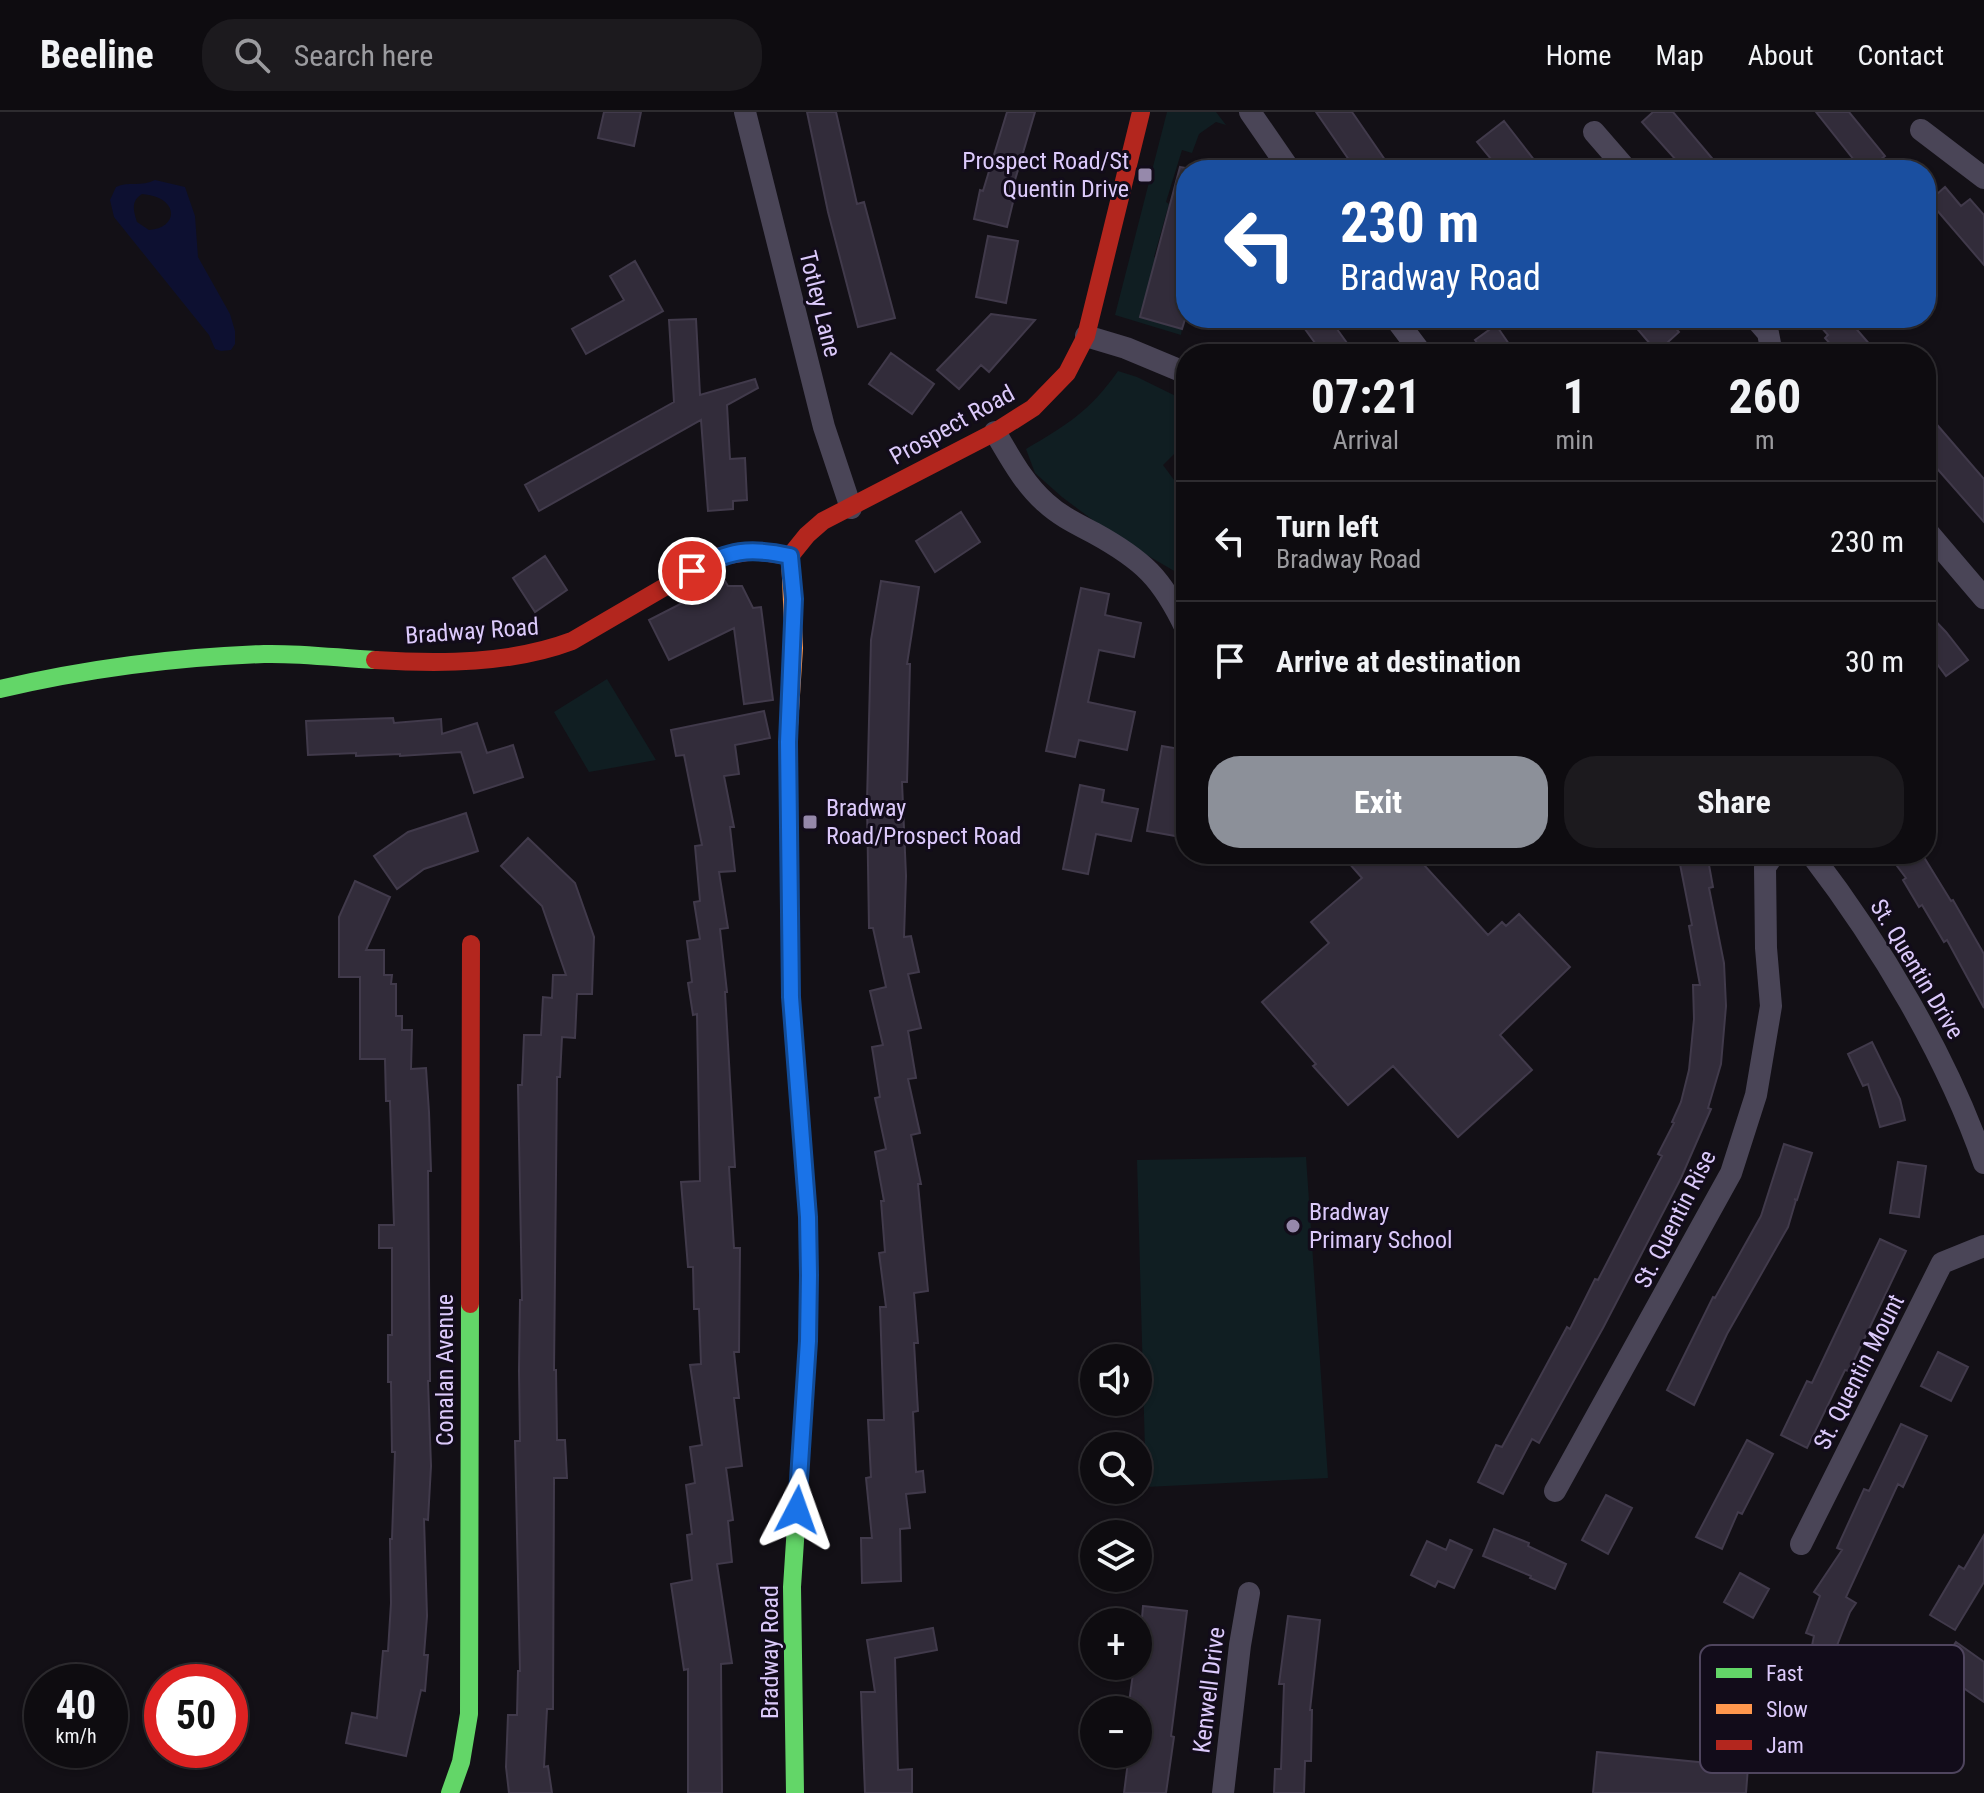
<!DOCTYPE html>
<html lang="en">
<head>
<meta charset="utf-8">
<style>
	:root { --surface:#0e0c10; --page:#1c1a1e; --text:#f1f3f6; --muted:#9b9b9f; --line:#2e2c30; --accent:#8c9099 }
	body { margin:0; font-family:"Roboto Condensed",sans-serif; background:var(--page); color:var(--text); height:100vh; display:flex; flex-direction:column; font-size:30px; white-space:nowrap }
	* { box-sizing:border-box; margin:0 }
	p { font-size:26px; color:var(--muted) }
	.icon { flex:none; width:44px; height:44px; fill:none; stroke:currentColor; stroke-width:2; stroke-linecap:round; stroke-linejoin:round }
	.map { position:relative; flex:1; overflow:hidden }
	.details { position:absolute; left:1176px; top:232px; width:760px; height:520px; display:flex; flex-direction:column; background:var(--surface); border-radius:32px; box-shadow:0 2px 6px #0004,0 0 0 2px var(--line) }
	.details>* { flex:none }
	.banner { position:absolute; left:1176px; top:48px; width:760px; height:168px; border-radius:32px; box-shadow:0 2px 6px #0004,0 0 0 2px var(--line); background:#1a4fa0; color:#fff; overflow:hidden }
	.buttons { position:absolute; left:1080px; top:1232px; display:grid; gap:16px }
	.buttons a { display:grid; place-items:center; width:72px; height:72px; border-radius:50%; background:var(--surface); box-shadow:0 2px 6px #0004,0 0 0 2px var(--line); font-size:40px }
	.speed { position:absolute; left:24px; top:1552px; display:flex; gap:16px; font-size:40px; font-weight:700; text-align:center }
	.speed>* { display:grid; place-content:center; width:104px; height:104px; border-radius:50%; background:var(--surface); box-shadow:0 2px 6px #0004,0 0 0 2px var(--line); line-height:1 }
	.speed small { font-size:20px; font-weight:400 }
	.speed .limit { border:12px solid #d22; background:#fff; color:#111 }
	.pin { position:absolute; display:grid; place-items:center; width:68px; height:68px; color:#fff; margin:-34px; border:4px solid #fff; border-radius:50%; box-shadow:0 2px 8px #0007 }
	.me { position:absolute; width:88px; margin:-44px; rotate:4deg; stroke-linejoin:round; filter:drop-shadow(0 0 6px #0008) }
	.turn { display:flex; align-items:center; gap:28px; height:168px; padding:0 32px; font-size:36px }
	.turn .icon { width:104px; height:104px; stroke-width:2.5 }
	.turn b { display:block; font-size:56px; line-height:68px }
	.eta { display:flex; justify-content:space-evenly; align-items:center; height:136px; text-align:center }
	.eta b { font-size:48px; font-weight:700; line-height:56px }
	.action { display:flex; gap:16px; margin-top:auto; padding:16px 32px }
	.action a { flex:1; height:92px; border-radius:32px; background:var(--accent); color:#fff; font-size:32px; font-weight:700; line-height:92px; text-align:center }
	.action a+a { background:var(--page); color:var(--text) }
	ul { padding:0; list-style:none }
	li { display:flex; align-items:center; gap:24px; height:120px; padding:0 32px; border-top:2px solid var(--line) }
	li div { flex:1 }
	li b { display:block; font-size:30px }
	li em { font-style:normal }
	header { display:flex; align-items:center; gap:48px; box-sizing:border-box; height:112px; padding:0 40px; background:var(--surface); border-bottom:2px solid var(--line) }
	header strong { font-size:38px }
	nav { display:flex; gap:44px; margin-inline-start:auto; font-size:28px }
	.search { width:560px; height:72px; background:var(--page); display:flex; align-items:center; gap:20px; box-sizing:border-box; padding:0 28px; border-radius:32px; color:var(--muted); font-size:30px }
	.map>svg:first-child { display:block }
</style>
</head>
<body>
<header>
<strong>Beeline</strong>
<div class="search"><svg class="icon" aria-label="search" viewBox="0 0 24 24"><circle cx="10" cy="10" r="6"/><path d="M15 15l6 6"/></svg>Search here</div>
<nav><a>Home</a><a>Map</a><a>About</a><a>Contact</a></nav>
</header>
<div class="map">
<svg width="1984" height="1681" viewBox="0 0 1984 1681">
	<rect width="100%" height="100%" fill="#131016"/>
	<path fill="#101e22" d="M1167 0H1216L1226 13 1216 10 1199 22 1192 41 1182 38 1166 90 1169 92 1154 145 1157 146 1140 204 1182 217 1181 223 1115 203Z
		M1118 259 1137 265 1186 289V330L1163 353 1183 380 1179 426 1186 434V490L1176 460 1114 424 1062 385 1035 361 1026 337C1067 313 1090 299 1118 259Z
		M607 567 656 648 589 660 554 600Z
		M1306 1045 1328 1366 1146 1375 1137 1048Z"/>
	<path fill="#0d1031" fill-rule="evenodd" d="M155 68 185 75 195 104 198 145 230 202 235 219V232L231 238 221 239 215 237 209 223 114 105 110 88 116 75C128 69 142 75 155 68ZM142 82C180 85 179 116 149 118L137 110C133 98 131 89 142 82Z"/>
	<path fill="#322c3a" stroke="#413a4b" stroke-width="2" d="M604 0H641L634 34 598 26Z
		M807 0H836L857 92 864 90 895 206 858 215 828 100Z
		M1007 0H1035L1010 85 1014 86 1007 115 974 107 980 78 983 79Z
		M1316 0H1352L1392 58H1356Z
		M1653 0H1673L1722 58H1685L1642 10Z
		M1816 0H1849L1885 44 1867 58H1862Z
		M1504 9 1542 58H1500L1477 30Z
		M1180 55 1186 56V204L1182 217 1140 205Z
		M1945 75 1961 94 1970 87 1984 103V153L1929 89Z
		M988 124 1018 129 1006 191 976 185Z
		M635 149 663 199 586 242 572 217 624 188 610 164Z
		M991 202 1035 208 989 260 981 253 959 277 937 258Z
		M1297 206H1329L1347 231 1332 242H1323Z
		M1628 206H1667L1679 220 1657 240Z
		M1813 206H1847L1878 242H1839L1825 226 1828 223Z
		M696 207 700 283 755 267 758 276 727 293 730 347 745 346 747 388 733 389V397L708 399 701 308 539 399 525 373 674 290 669 208Z
		M1496 213 1509 232 1495 242H1485L1475 228Z
		M891 241 934 272 912 302 869 272Z
		M1926 300 1984 367V410L1926 344Z
		M961 400 980 430 935 460 916 429Z
		M545 444 567 478 535 500 513 466Z
		M725 469 728 474H742L753 496 761 495 773 588 744 592 734 516 669 548 649 508Z
		M881 469 919 475 907 552H910L907 670H902L906 764 904 825 911 824 919 860 908 862 921 916 908 919 916 966 908 967 920 1021 911 1023 921 1072H918L928 1179 914 1181 918 1231H914L918 1299 913 1300 916 1360 923 1359 925 1380 906 1382 910 1416 900 1417 901 1469 862 1471 861 1426H872L866 1366 871 1365 868 1308H884L880 1195H886L879 1141 885 1140 881 1089H884L875 1040 886 1037 875 986 880 985 872 935 883 933 870 879 886 875 873 816H869L867 690 871 528Z
		M1081 476 1109 482 1105 503 1141 511 1134 545 1099 538 1088 590 1135 600 1127 638 1079 628 1075 645 1046 639Z
		M1926 499 1946 520 1968 548 1946 564 1926 537Z
		M764 599 770 626 735 633 739 662 724 664 734 715H730L735 759 719 760 728 816 720 817 727 880H725L735 1055H729L734 1136H740L739 1240H734L739 1286H734L742 1354 726 1356 733 1408 728 1409 732 1450 717 1452 732 1551 721 1552 722 1681H688V1557L684 1558 671 1472 692 1468 687 1423 692 1422 686 1373 695 1371 690 1335 702 1333 690 1253 701 1252 699 1197H694L693 1155H688L681 1070 700 1069 697 902 693 903 688 871 692 870 687 829 700 827 694 790 700 789 695 734 702 733 684 643 676 644 671 618Z
		M393 606 394 611 441 607 442 622 477 611 487 641 513 633 523 665 474 681 461 640 400 644V642L356 644V641L308 643 306 609Z
		M1162 634 1186 638V698L1181 725 1147 719Z
		M1080 673 1104 678 1102 690 1138 697 1131 729 1096 722 1088 762 1063 757Z
		M466 701 478 739 424 757 397 777 374 744 408 720Z
		M528 726 575 771 594 825 592 882H577L575 926 562 925 560 965H557L554 1258H556L557 1328H565L567 1366H554L553 1597H547L544 1655 548 1654 552 1681H509L506 1655 508 1603H517L518 1559H520L515 1329H520L519 1259 520 1188H522L518 973H522L524 923H541L543 885 552 886 553 863H566L542 794 501 754Z
		M1341 742H1414L1488 823 1502 810 1506 814 1519 802 1570 855 1500 923 1532 958 1458 1025 1393 954 1348 993 1313 954 1316 952 1262 890 1329 831 1311 810 1362 766Z
		M1678 742H1707L1713 775 1709 776 1724 851 1726 894 1721 952 1708 996 1711 997 1681 1066 1603 1216 1539 1331 1532 1327 1503 1382 1478 1370 1496 1333 1502 1335 1567 1215 1570 1217 1595 1167 1598 1168 1662 1044 1658 1042 1674 1011 1672 1010 1681 990 1689 958 1694 907 1693 873H1700L1689 814 1692 813Z
		M1888 742H1922L1951 789 1953 788 1984 842V896L1947 828 1944 830 1922 793 1919 795 1903 768 1906 766Z
		M355 769 390 785 366 838H384V863H392L391 872H396V904H402V918H412L411 957 426 956 429 1000 431 1059H428L430 1269H428L431 1354 428 1408 424 1407 427 1504 424 1543H428L425 1579 421 1578 406 1644 346 1631 352 1601 377 1606 383 1539H388L391 1491 390 1427H392L395 1340H392L391 1270H388V1223H392V1136H379V1113H394L390 989H386L385 947H360V865H339V805Z
		M1872 930 1900 987 1905 1008 1880 1015 1868 972 1863 974 1848 942Z
		M1784 1032 1812 1041 1797 1088 1794 1087 1796 1088 1788 1115 1727 1222 1694 1293 1667 1278 1713 1185 1715 1186 1761 1104Z
		M1898 1050 1926 1054 1919 1105 1890 1101Z
		M1880 1127 1906 1139 1849 1259 1845 1258 1807 1336 1781 1323 1807 1269 1812 1271Z
		M1938 1240 1968 1255 1951 1289 1921 1274Z
		M1901 1312 1927 1324 1903 1375 1898 1372 1846 1485 1856 1491 1850 1500 1826 1562 1833 1563 1822 1620 1795 1615 1814 1524 1806 1521 1820 1484 1814 1480 1842 1438 1837 1436 1864 1377 1869 1379Z
		M1747 1328 1773 1342 1742 1402 1738 1400 1722 1437 1696 1425Z
		M1606 1383 1632 1396 1608 1442 1582 1428Z
		M1494 1417 1529 1431 1528 1434 1566 1452 1555 1477 1530 1466 1531 1464 1483 1444Z
		M1984 1423V1470L1955 1518 1930 1503 1959 1454 1964 1457Z
		M1450 1428 1472 1438 1454 1476 1438 1469 1435 1475 1411 1463 1427 1429 1446 1438Z
		M1740 1461 1769 1477 1753 1506 1724 1490Z
		M1143 1494 1187 1499 1171 1624 1174 1625 1166 1681H1124L1129 1642H1138V1598H1128L1134 1554H1138Z
		M1288 1504 1320 1508 1310 1598H1312L1311 1649H1305L1304 1681H1274L1275 1657H1281L1284 1572H1279Z
		M933 1516 937 1538 895 1546 898 1658 912 1657V1681H865L861 1580H875L867 1528Z
		M1956 1530 1984 1550V1590L1937 1558Z
		M1597 1640 1748 1655 1746 1681H1593Z"/>
	<g fill="none" stroke-linecap="round" stroke-linejoin="round">
		<path stroke="#4a4557" stroke-width="22" d="M745 0 824 315 851 396
			M1250 0 1290 58
			M1921 18 1984 66
			M1594 20 1627 58
			M1395 206 1422 242
			M1755 206 1768 221 1772 242
			M1086 224 1126 236 1186 261
			M995 320C1010 345 1024 372 1046 391 1060 404 1077 412 1094 421 1143 448 1162 466 1186 517
			M1926 418 1984 486
			M1811 742C1880 832 1947 944 1984 1051
			M1555 1379 1731 1061 1756 983 1771 894 1766 836 1765 755 1774 742
			M1801 1432 1942 1151 1984 1134
			M1223 1681 1240 1533 1249 1481"/>
		<path stroke="#63d668" stroke-width="18" d="M0 577C86 557 175 545 264 542 300 541 338 546 375 548
			M450 1681 461 1650 469 1602 470 1192
			M795 1681 792 1475 808 1229 809 1163 808 1105 801 1013"/>
		<path stroke="#ff974d" stroke-width="18" d="M790 444 794 536 788 630 791 885 801 1013"/>
		<path stroke="#b3261e" stroke-width="18" d="M790 444 807 423 823 409 995 320 1033 296 1067 261 1086 224 1141 0
			M375 548C440 552 511 552 572 529L716 445 753 439 790 444
			M470 1192 471 832"/>
	</g>
	<g fill="none" stroke-linecap="round" stroke-linejoin="round">
		<g stroke="#114b97" stroke-width="20">
			<path id="route" d="M692 459C729 438 749 435 790 444L794 487 788 630 791 885 808 1105 809 1163 808 1229 797 1398"/>
		</g>
		<use href="#route" stroke="#1a73e8" stroke-width="14"/>
	</g>
	<g fill="#9689ab" stroke="#120c1a" stroke-width="3">
		<rect x="1137" y="55" width="16" height="16" rx="4"/>
		<rect x="802" y="702" width="16" height="16" rx="4"/>
		<circle cx="1293" cy="1114" r="8"/>
	</g>
	<g text-anchor="middle" stroke-width="6" stroke-linejoin="round" paint-order="stroke">
		<g font-size="24" fill="#dccafb" stroke="#120c1a" text-anchor="start">
			<text x="1129" y="57" text-anchor="end">Prospect Road/St<tspan x="1129" dy="28">Quentin Drive</tspan></text>
			<text x="826" y="704">Bradway<tspan x="826" dy="28">Road/Prospect Road</tspan></text>
			<text x="1309" y="1108">Bradway<tspan x="1309" dy="28">Primary School</tspan></text>
		</g>
		<g font-size="24" fill="#dccafb" stroke="#120c1a">
			<text transform="translate(820 192) rotate(76)" y="8">Totley Lane</text>
			<text transform="translate(952 313) rotate(-29)" y="8">Prospect Road</text>
			<text transform="translate(472 519) rotate(-4)" y="8">Bradway Road</text>
			<text transform="translate(1917 857) rotate(59)" y="8">St. Quentin Drive</text>
			<text transform="translate(1675 1107) rotate(-63)" y="8">St. Quentin Rise</text>
			<text transform="translate(445 1258) rotate(-90)" y="8">Conalan Avenue</text>
			<text transform="translate(1859 1260) rotate(-63)" y="8">St. Quentin Mount</text>
			<text transform="translate(770 1540) rotate(-90)" y="8">Bradway Road</text>
			<text transform="translate(1209 1578) rotate(-83)" y="8">Kenwell Drive</text>
		</g>
	</g>
	<rect x="1700" y="1533" width="264" height="128" rx="12" fill="#120c1a" stroke="#4f455e" stroke-width="2"/>
	<rect x="1716" y="1556" width="36" height="10" fill="#63d668"/>
	<rect x="1716" y="1592" width="36" height="10" fill="#ff974d"/>
	<rect x="1716" y="1628" width="36" height="10" fill="#b3261e"/>
	<g font-size="22" fill="#dccafb">
		<text x="1766" y="1569">Fast</text>
		<text x="1766" y="1605">Slow</text>
		<text x="1766" y="1641">Jam</text>
	</g>
</svg>
<div class="buttons">
<a><svg class="icon" aria-label="sound" viewBox="0 0 24 24"><path d="M4 9h4l5-4v14l-5-4H4zM17 9q2 3 0 6"/></svg></a>
<a><svg class="icon" aria-label="search" viewBox="0 0 24 24"><circle cx="10" cy="10" r="6"/><path d="M15 15l6 6"/></svg></a>
<a><svg class="icon" aria-label="layers" viewBox="0 0 24 24"><path d="M12 4l9 5-9 5-9-5zM3 14l9 5 9-5"/></svg></a>
<a>+</a>
<a>−</a>
</div>
<div class="speed"><div>40<small>km/h</small></div><div class="limit">50</div></div>
<div class="pin" style="left:692px;top:459px;background:#d93025"><svg class="icon" aria-label="arrive" viewBox="0 0 24 24"><path d="M6 21V4h12l-3 4 3 4H6"/></svg></div>
<svg class="me" style="left:797px;top:1398px" viewBox="-20 -20 40 40"><path d="M0-17L14 15 0 8-14 15z" fill="#1a73e8" stroke="#fff" stroke-width="4"/></svg>
<div class="banner">
<div class="turn"><svg class="icon" aria-label="left" viewBox="0 0 24 24"><path d="M17 20v-9H6M10 6l-5 5 5 5"/></svg><div><b>230 m</b>Bradway Road</div></div>
</div>
<section class="details">
<div class="eta">
<div><b>07:21</b><p>Arrival</p></div>
<div><b>1</b><p>min</p></div>
<div><b>260</b><p>m</p></div>
</div>
<ul>
<li><svg class="icon" aria-label="left" viewBox="0 0 24 24"><path d="M17 20v-9H6M10 6l-5 5 5 5"/></svg><div><b>Turn left</b><p>Bradway Road</p></div><em>230 m</em></li>
<li><svg class="icon" aria-label="arrive" viewBox="0 0 24 24"><path d="M6 21V4h12l-3 4 3 4H6"/></svg><div><b>Arrive at destination</b></div><em>30 m</em></li>
</ul>
<div class="action"><a>Exit</a><a>Share</a></div>
</section>
</div>
</body>
</html>
